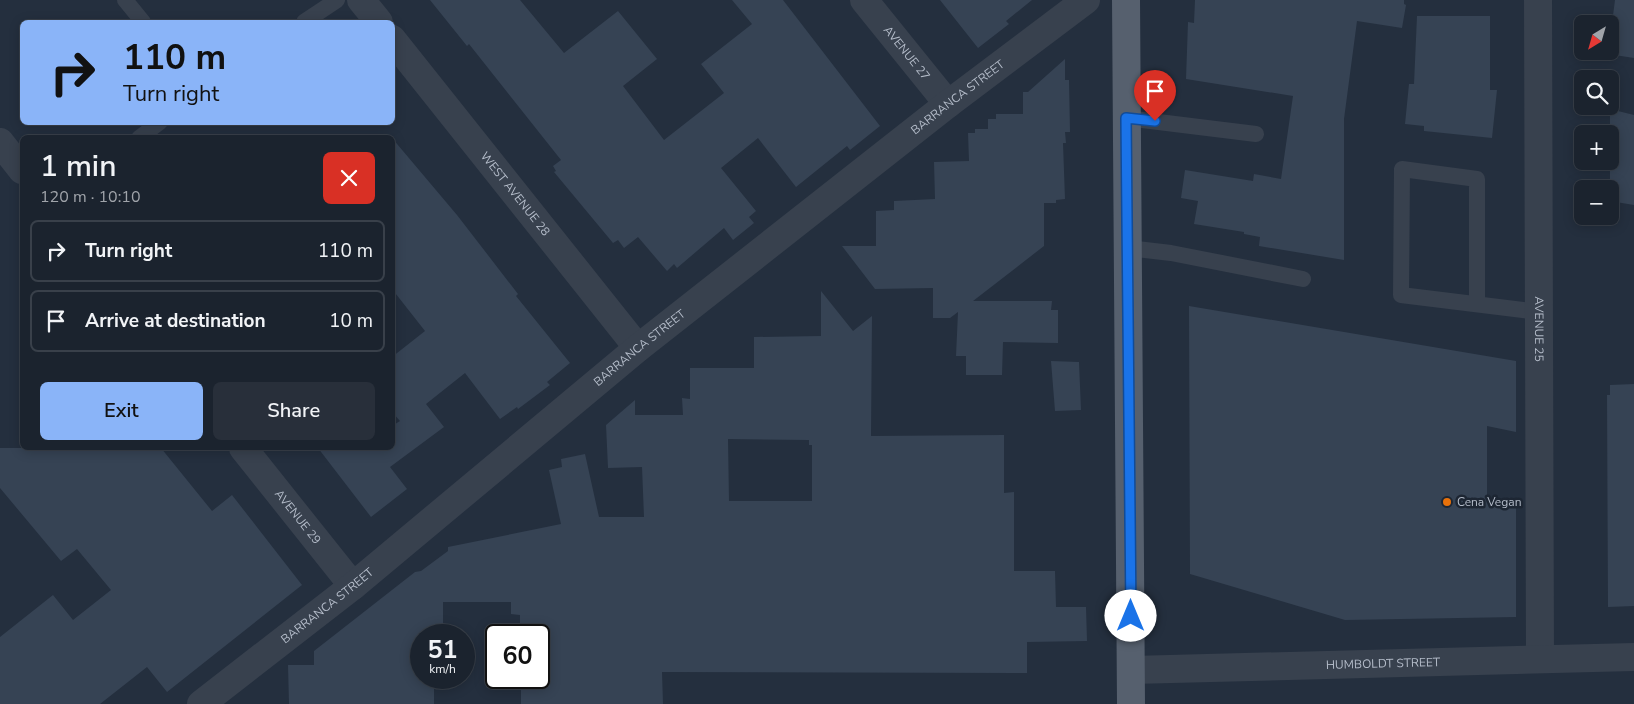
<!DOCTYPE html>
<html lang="en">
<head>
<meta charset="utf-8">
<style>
	:root { --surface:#1b232e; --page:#282f3a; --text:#f1f3f6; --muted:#a0a4aa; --line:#39404a; --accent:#8ab4f8 }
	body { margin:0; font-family:"Nunito Sans",sans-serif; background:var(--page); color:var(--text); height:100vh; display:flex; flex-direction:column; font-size:19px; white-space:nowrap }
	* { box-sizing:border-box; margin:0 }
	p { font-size:16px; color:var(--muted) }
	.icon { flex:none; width:28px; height:28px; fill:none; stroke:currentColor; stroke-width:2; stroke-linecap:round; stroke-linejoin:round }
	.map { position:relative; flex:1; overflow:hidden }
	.side { position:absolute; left:20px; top:135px; width:375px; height:315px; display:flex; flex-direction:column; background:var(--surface); border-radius:8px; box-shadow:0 2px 12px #0003,0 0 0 1px var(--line) }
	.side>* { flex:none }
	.hud { position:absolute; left:20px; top:20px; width:375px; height:105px; border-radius:8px; box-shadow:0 2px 12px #0003,0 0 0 1px var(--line); background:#8ab4f8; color:#111; overflow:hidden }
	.needle { width:32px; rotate:217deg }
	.buttons { position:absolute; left:1574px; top:15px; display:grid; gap:10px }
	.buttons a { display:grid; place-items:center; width:45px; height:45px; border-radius:8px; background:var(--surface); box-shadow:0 2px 12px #0003,0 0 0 1px var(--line); font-size:25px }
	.speed { position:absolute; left:410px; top:624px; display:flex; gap:10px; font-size:25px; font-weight:700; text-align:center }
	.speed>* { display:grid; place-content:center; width:65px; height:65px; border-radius:50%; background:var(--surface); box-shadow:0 2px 12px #0003,0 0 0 1px var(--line); line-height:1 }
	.speed small { font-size:12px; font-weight:400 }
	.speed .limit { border:2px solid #111; border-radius:8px; background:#fff; color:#111 }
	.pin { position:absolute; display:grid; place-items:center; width:42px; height:42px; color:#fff; margin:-51px -21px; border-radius:50% 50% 50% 0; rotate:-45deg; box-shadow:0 0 5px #0007 }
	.pin .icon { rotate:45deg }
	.me { position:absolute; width:55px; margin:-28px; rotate:0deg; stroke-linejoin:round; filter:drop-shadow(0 0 4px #0008) }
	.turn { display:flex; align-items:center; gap:18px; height:105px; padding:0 20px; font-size:22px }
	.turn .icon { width:65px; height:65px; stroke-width:2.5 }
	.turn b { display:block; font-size:35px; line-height:42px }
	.round { display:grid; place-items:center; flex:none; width:52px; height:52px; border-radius:8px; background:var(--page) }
	.overview { display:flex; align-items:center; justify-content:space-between; height:85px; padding:0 20px }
	h1 { font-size:30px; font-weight:600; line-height:38px }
	.button { display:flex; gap:10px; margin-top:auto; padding:10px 20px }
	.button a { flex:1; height:58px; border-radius:8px; background:var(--accent); color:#111; font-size:20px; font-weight:600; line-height:58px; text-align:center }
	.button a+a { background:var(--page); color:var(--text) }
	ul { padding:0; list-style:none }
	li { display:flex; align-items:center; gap:15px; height:62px; margin:0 10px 8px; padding:0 10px; border:2px solid var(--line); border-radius:8px }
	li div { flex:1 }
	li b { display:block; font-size:19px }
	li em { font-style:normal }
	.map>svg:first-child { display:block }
</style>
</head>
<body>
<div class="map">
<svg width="1634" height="704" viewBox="0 0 1634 704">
	<rect width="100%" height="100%" fill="#242f3e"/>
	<path fill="#364354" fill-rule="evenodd" d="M430 0H520L564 53 618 11 657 59 623 86 664 140 724 93 701 64 752 24 732 0H783L880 126 850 150 847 146 796 187 758 138 721 168 756 211 749 217 754 223 733 240 724 228 677 268 674 264 667 271 638 237 624 248 618 240 613 243 554 172 556 171 553 166 561 160 469 44 467 46Z
		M940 0H1032L1006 21 1009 24 978 48Z
		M1195 0H1404V4L1406 5 1402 28 1357 21 1344 119V260L1259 246 1260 237 1244 234V232L1194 224 1198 201 1181 198 1185 170 1253 181 1254 174 1281 179 1293 96 1186 79 1188 22 1194 23Z
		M1615 0H1634V58L1608 54Z
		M1417 16H1490V90H1497L1492 138 1424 131V126L1405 124 1409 84H1414Z
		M1065 59V80H1069L1070 132H1065L1066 143H1063L1065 199 1056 200V203H1044V246L973 301H1052L1051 310H1058V343L1003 342 1002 375H966V356H956L958 312 950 318H933V288L875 289 842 246H876V211L894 210V201L935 199 934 162 969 161 968 133H975V129H988V119H996V114H1023V92H1028Z
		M1610 109 1634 115V205L1610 201Z
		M392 138 457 215 518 294 516 296 570 363 547 382 550 385 518 409 517 407 500 419 465 373 426 404 444 427 390 467 407 489 371 517 318 448H392V426L400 421 392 412V357L425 331 392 289Z
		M821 291 853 331 872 316 871 436 1004 435V493L1014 492V571H1055L1056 607H1086L1087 641 1027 642V673L662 672 663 704H521V678H539V635H520V615L511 614V602H443V635H421V678H444V683H434V704H289L288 665H314V651L415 572 421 571 448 551V547L561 524 549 470 562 467 561 459 585 454 599 517H644L642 467 608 468 606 425 635 400V415H683L682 398 690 399V368H754V337L821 336ZM728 439 809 440V445H812V501H729Z
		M1189 306 1516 361V432L1487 426V498L1516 503V617L1345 620 1190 574Z
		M1051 361 1079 362 1081 410 1055 411Z
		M1634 384V606L1608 607 1607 395H1610V385Z
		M0 448H161L212 511 232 495 302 585 167 692 147 667 100 704H0V637L53 595 73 620 111 590 77 549 61 561 0 488Z"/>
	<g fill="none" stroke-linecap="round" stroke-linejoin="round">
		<path stroke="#38414e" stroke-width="16" d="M125 0 143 22
			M304 22 337 0
			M1126 118 1256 134
			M139 138 160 122
			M1128 248 1171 253 1303 279
			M1477 304V179L1402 169 1401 295 1539 312"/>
		<g stroke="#38414e" stroke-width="28">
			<path d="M361 0 379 22"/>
			<path id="s1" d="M864 0 948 104"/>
			<path id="s2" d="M1538 0 1540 658"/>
			<path id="s3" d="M392 39 638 348"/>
			<path d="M0 142 22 170"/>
			<path id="s4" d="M243 448 353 586"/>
			<path id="s5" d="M201 704 353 586 638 348 948 104 1086 0"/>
		</g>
		<path stroke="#38414e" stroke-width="28" id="s6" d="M1132 670 1634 657"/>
		<path stroke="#56606e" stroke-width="28" d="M1126 0 1131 704"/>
	</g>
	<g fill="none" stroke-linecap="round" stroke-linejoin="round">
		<g stroke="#114b97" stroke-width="12">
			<path id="route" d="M1131 616 1126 118 1155 121"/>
		</g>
		<use href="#route" stroke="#1a73e8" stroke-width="9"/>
	</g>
	<circle fill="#e8710a" stroke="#1d2633" stroke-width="2" cx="1447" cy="502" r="5"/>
	<g text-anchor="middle" stroke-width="5" stroke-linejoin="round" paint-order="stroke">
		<g font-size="12" fill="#b4bcc9" stroke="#1d2633">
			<text dy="4" stroke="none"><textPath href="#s1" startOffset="68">AVENUE 27</textPath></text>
			<text dy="4" stroke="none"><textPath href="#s5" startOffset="970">BARRANCA STREET</textPath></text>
			<text dy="4" stroke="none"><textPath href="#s3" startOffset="198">WEST AVENUE 28</textPath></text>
			<text dy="4" stroke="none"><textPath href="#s2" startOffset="329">AVENUE 25</textPath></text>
			<text dy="4" stroke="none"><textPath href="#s5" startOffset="565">BARRANCA STREET</textPath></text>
			<text dy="4" stroke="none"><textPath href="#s4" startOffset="88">AVENUE 29</textPath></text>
			<text dy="4" stroke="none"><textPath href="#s5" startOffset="160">BARRANCA STREET</textPath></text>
			<text dy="4" stroke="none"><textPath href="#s6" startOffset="251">HUMBOLDT STREET</textPath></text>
		</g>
		<g font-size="12" fill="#b4bcc9" stroke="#1d2633" text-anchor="start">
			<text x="1457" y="506">Cena Vegan</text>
		</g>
	</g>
</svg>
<div class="buttons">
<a><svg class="needle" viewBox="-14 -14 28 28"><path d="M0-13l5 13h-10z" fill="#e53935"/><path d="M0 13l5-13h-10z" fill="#a0a4aa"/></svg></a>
<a><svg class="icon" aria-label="search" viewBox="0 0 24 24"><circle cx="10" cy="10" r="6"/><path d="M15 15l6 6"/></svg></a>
<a>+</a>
<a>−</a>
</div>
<div class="speed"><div>51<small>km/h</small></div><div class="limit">60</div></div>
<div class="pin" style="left:1155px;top:121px;background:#d93025"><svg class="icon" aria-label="arrive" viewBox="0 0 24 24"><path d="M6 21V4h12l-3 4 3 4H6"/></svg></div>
<svg class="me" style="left:1131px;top:616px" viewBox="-20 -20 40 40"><circle r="19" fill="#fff"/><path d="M0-13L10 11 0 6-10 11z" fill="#1a73e8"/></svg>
<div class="hud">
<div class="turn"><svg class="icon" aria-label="right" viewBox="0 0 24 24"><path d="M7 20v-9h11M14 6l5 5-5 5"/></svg><div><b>110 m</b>Turn right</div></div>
</div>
<section class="side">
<div class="overview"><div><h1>1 min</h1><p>120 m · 10:10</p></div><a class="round" style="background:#d93025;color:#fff"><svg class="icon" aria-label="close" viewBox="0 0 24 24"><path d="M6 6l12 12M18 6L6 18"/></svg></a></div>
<ul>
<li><svg class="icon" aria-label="right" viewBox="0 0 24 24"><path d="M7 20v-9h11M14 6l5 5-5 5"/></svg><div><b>Turn right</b></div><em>110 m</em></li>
<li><svg class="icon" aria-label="arrive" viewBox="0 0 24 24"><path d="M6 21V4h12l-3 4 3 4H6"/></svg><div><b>Arrive at destination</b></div><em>10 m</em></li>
</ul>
<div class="button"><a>Exit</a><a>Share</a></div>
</section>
</div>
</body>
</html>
